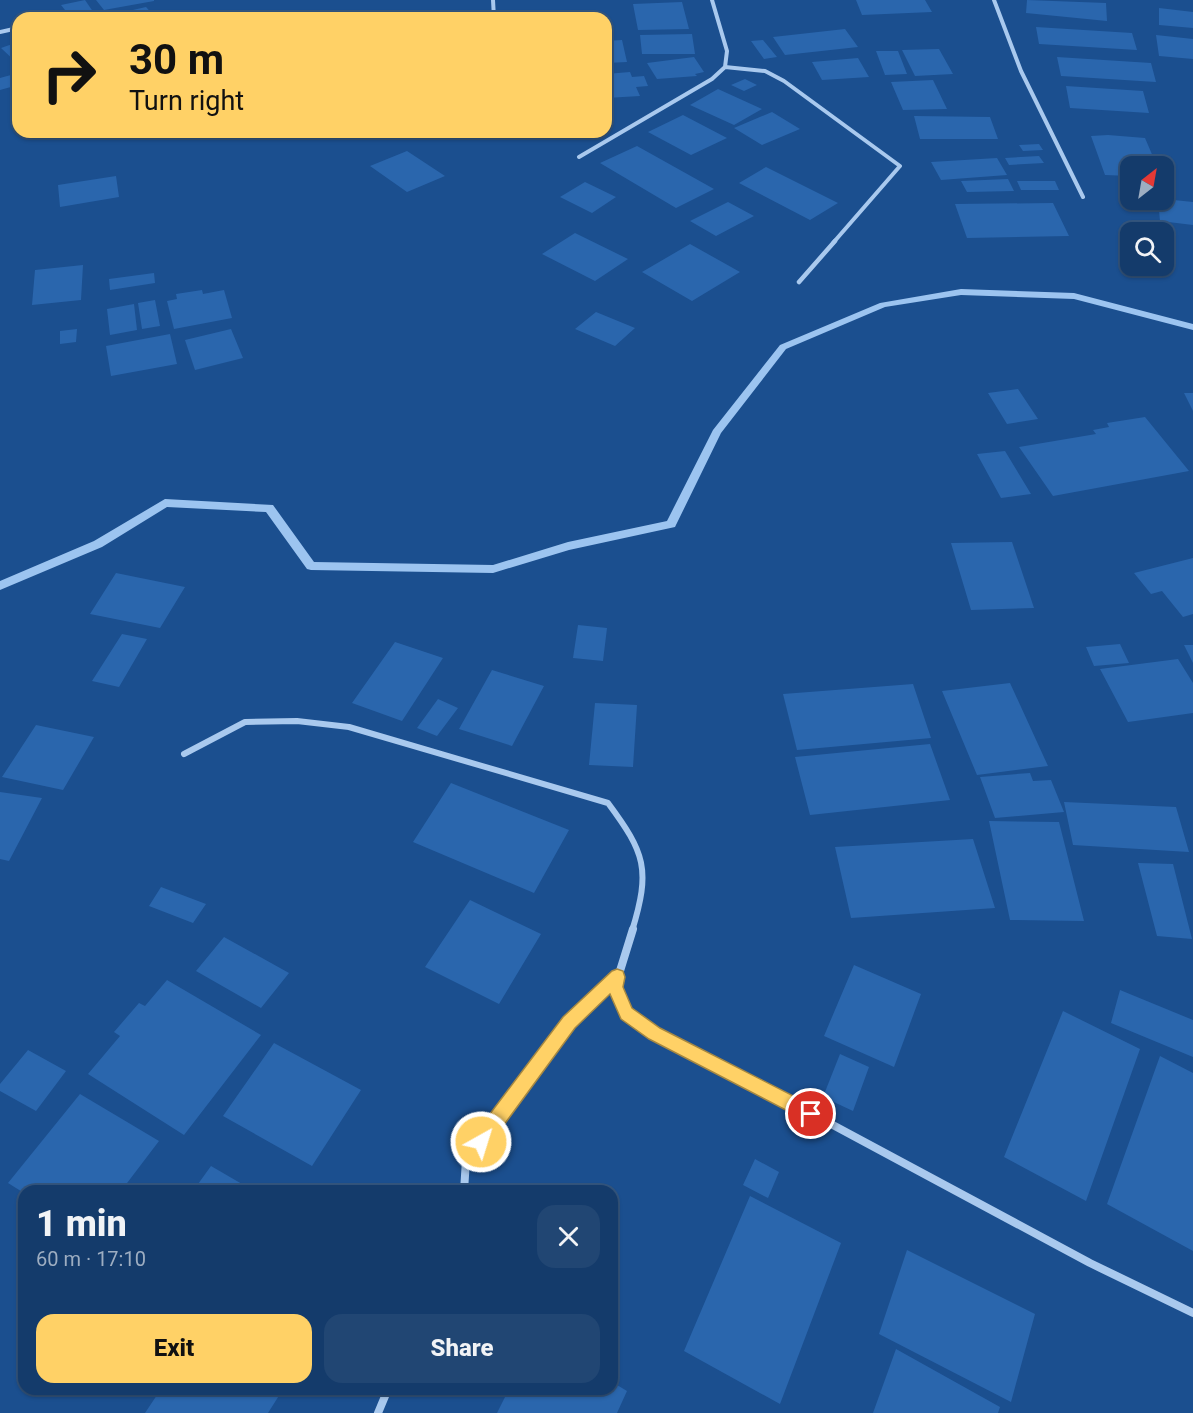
<!DOCTYPE html>
<html lang="en">
<head>
<meta charset="utf-8">
<style>
	:root { --surface:#143b6b; --page:#214673; --text:#f1f3f6; --muted:#9dadc1; --line:#33557e; --accent:#ffd166 }
	body { margin:0; font-family:Roboto,sans-serif; background:var(--page); color:var(--text); height:100vh; display:flex; flex-direction:column; font-size:22px; white-space:nowrap }
	* { box-sizing:border-box; margin:0 }
	p { font-size:20px; color:var(--muted) }
	.icon { flex:none; width:33px; height:33px; fill:none; stroke:currentColor; stroke-width:2; stroke-linecap:round; stroke-linejoin:round }
	.map { position:relative; flex:1; overflow:hidden }
	.side { position:absolute; left:18px; top:1185px; width:600px; height:210px; display:flex; flex-direction:column; background:var(--surface); border-radius:18px; box-shadow:0 2px 4px #0004,0 0 0 2px var(--line) }
	.side>* { flex:none }
	.hud { position:absolute; left:12px; top:12px; width:600px; height:126px; border-radius:18px; box-shadow:0 2px 4px #0004,0 0 0 2px var(--line); background:#ffd166; color:#111; overflow:hidden }
	.needle { width:39px; rotate:31deg }
	.controls { position:absolute; left:1120px; top:156px; display:grid; gap:12px }
	.controls a { display:grid; place-items:center; width:54px; height:54px; border-radius:12px; background:var(--surface); box-shadow:0 2px 4px #0004,0 0 0 2px var(--line); font-size:30px }
	.pin { position:absolute; display:grid; place-items:center; width:51px; height:51px; color:#fff; margin:-26px; border:3px solid #fff; border-radius:50%; box-shadow:0 2px 6px #0007 }
	.me { position:absolute; width:66px; margin:-33px; rotate:39deg; stroke-linejoin:round; filter:drop-shadow(0 0 4px #0008) }
	.turn { display:flex; align-items:center; gap:21px; height:126px; padding:0 18px; font-size:27px }
	.turn .icon { width:78px; height:78px; stroke-width:2.5 }
	.turn b { display:block; font-size:42px; line-height:51px }
	.round { display:grid; place-items:center; flex:none; width:63px; height:63px; border-radius:18px; background:var(--page) }
	.overview { display:flex; align-items:center; justify-content:space-between; height:102px; padding:0 18px }
	h1 { font-size:36px; font-weight:800; line-height:45px }
	.primary-button { display:flex; gap:12px; margin-top:auto; padding:12px 18px }
	.primary-button a { flex:1; height:69px; border-radius:18px; background:var(--accent); color:#111; font-size:24px; font-weight:800; line-height:69px; text-align:center }
	.primary-button a+a { background:var(--page); color:var(--text) }
	.map>svg:first-child { display:block }
</style>
</head>
<body>
<div class="map">
<svg width="1193" height="1413" viewBox="0 0 1193 1413">
	<rect width="100%" height="100%" fill="#1b4f8f"/>
	<g fill="none" stroke-linecap="round" stroke-linejoin="round">
		<path fill="#9cc4f0" fill-rule="evenodd" d="M961 289 1074 293 1193 324V330L1074 299 961 295 885 307 786 349 721 433 675 527 569 550 493 573 311 570 307 569 266 512 167 507 102 547 0 590V581L94 541 165 499 273 505 314 562 493 565 568 542 667 521 713 430 780 345 880 303Z"/>
	</g>
	<path fill="#2a66ad" d="M85 0 96 16 60 17 56 12 65 10 61 5Z
		M96 0H154V1L104 10Z
		M856 0H925L932 12 862 15Z
		M1027 0 1106 3 1107 21 1026 13Z
		M682 2 689 29 638 30 633 4Z
		M146 7 156 18H102V17Z
		M1159 8 1193 12V28L1159 25Z
		M583 13 585 18H545V16Z
		M1036 27 1132 33 1137 50 1039 44Z
		M845 29 858 47 785 55 773 37Z
		M692 34 695 54H642L640 35Z
		M1156 35 1193 39V59L1159 56Z
		M622 40 627 62 606 63V41Z
		M763 40 777 57 764 59 751 41Z
		M18 42V64L1 48Z
		M939 49 953 74 915 76 902 50Z
		M876 51H898L907 74 885 75Z
		M694 57 704 72 695 74 697 76 657 79 647 63Z
		M1057 57 1151 63 1156 82 1061 76Z
		M858 58 869 77 822 80 812 62Z
		M630 72 632 77 644 76 648 86 636 87 640 96 606 98V74Z
		M18 73V85L0 90V78Z
		M745 79 757 85 744 91 731 85Z
		M933 80 947 109 903 110 891 82Z
		M1066 86 1143 91 1149 113 1070 108Z
		M718 89 762 109 734 125 690 105Z
		M772 112 800 129 762 145 734 128Z
		M683 115 727 138 691 155 648 132Z
		M914 116 990 117 998 139H920Z
		M1108 135 1145 138 1157 166H1131V176L1105 175 1091 136Z
		M1039 144 1043 150 1023 151 1019 145Z
		M637 146 714 189 676 208 600 163Z
		M407 151 445 176 407 192 370 166Z
		M1039 156 1044 163 1009 165 1005 158Z
		M997 158 1007 175 941 180 931 162Z
		M766 167 838 203 810 220 739 183Z
		M116 176 119 197 60 207 58 185Z
		M1008 179 1014 191 967 192 961 181Z
		M1017 181H1055L1059 190H1021Z
		M585 182 616 197 592 213 560 197Z
		M1164 199 1193 202V225L1160 221 1158 200Z
		M728 202 754 216 716 236 690 221Z
		M1053 203 1069 236 967 238 955 204Z
		M575 233 628 259 595 281 542 254Z
		M690 244 740 272 692 301 642 272Z
		M83 265 81 300 32 305 35 270Z
		M154 273 155 283 110 290 109 279Z
		M202 290 203 294 224 290 232 318 174 329 167 301 177 299 176 294Z
		M155 300 160 326 142 329 138 303Z
		M134 304 137 330 110 335 107 309Z
		M596 312 635 328 615 346 575 329Z
		M77 329 76 342 60 344V331Z
		M231 329 243 358 195 370 185 340Z
		M170 334 177 364 111 376 106 346Z
		M1018 389 1038 419 1007 424 988 393Z
		M1184 393H1193V411Z
		M1145 417 1189 471 1053 496 1019 447 1096 434 1093 430 1109 427 1107 423Z
		M1005 451 1031 494 1001 498 977 454Z
		M1012 542 1034 608 971 610 951 543Z
		M1193 558V614L1183 617 1162 591 1151 594 1134 573Z
		M116 573 185 587 160 628 90 614Z
		M578 625 607 628 603 661 573 658Z
		M122 634 147 639 119 687 92 681Z
		M395 642 443 658 402 721 352 703Z
		M1120 644 1129 663 1094 666 1086 647Z
		M1184 645H1193V663Z
		M1178 659 1193 683V713L1128 722 1100 669Z
		M492 670 544 686 512 746 459 729Z
		M1010 683 1048 766 977 775 942 691Z
		M913 684 931 738 797 750 783 694Z
		M438 699 458 708 437 736 417 728Z
		M595 703 637 705 633 767 589 765Z
		M36 725 94 737 63 790 2 777Z
		M930 744 950 800 810 815 795 757Z
		M1030 773 1033 781 1051 780 1064 812 995 818 980 777Z
		M451 783 569 830 534 893 413 842Z
		M0 792 42 798 9 861 0 859Z
		M1064 802 1176 807 1189 852 1073 845Z
		M989 821 1059 822 1084 921 1010 920Z
		M973 839 995 908 851 918 835 847Z
		M1138 863 1173 864 1192 939 1157 936Z
		M161 887 206 904 193 923 149 906Z
		M470 900 541 934 499 1004 425 967Z
		M224 937 289 973 261 1008 196 971Z
		M854 965 921 994 894 1067 824 1036Z
		M167 980 261 1035 184 1135 88 1074 120 1036 114 1032 139 1003 145 1006Z
		M1120 990 1193 1020V1057L1111 1023Z
		M1063 1011 1140 1049 1086 1201 1004 1157Z
		M274 1043 361 1090 312 1166 223 1116Z
		M28 1050 66 1071 36 1111 0 1091V1084Z
		M840 1054 869 1067 853 1111 823 1097Z
		M1160 1056 1193 1073V1251L1107 1204Z
		M80 1094 159 1141 121 1191H24V1193L8 1183Z
		M755 1159 779 1172 768 1198 743 1185Z
		M211 1166 254 1191H193Z
		M750 1196 841 1243 780 1404 684 1351Z
		M907 1250 1035 1314 1011 1402 879 1334Z
		M896 1349 1000 1407 998 1413H873Z
		M612 1382 627 1391 617 1413H497L509 1389H612Z
		M161 1389H272L280 1394 268 1413H145Z"/>
	<g fill="none" stroke-linecap="round" stroke-linejoin="round">
		<path stroke="#a9c9ee" stroke-width="4" d="M493 0 494 18
			M994 0 1021 71 1083 197
			M0 32 18 28
			M725 67 765 71 784 81 900 166 833 243
			M579 157 712 79 725 67 727 51 712 0"/>
		<path stroke="#a9c9ee" stroke-width="4.5" d="M799 282 835 241"/>
		<path stroke="#a9c9ee" stroke-width="6" d="M184 754 245 722 297 721 349 727 608 803C645 853 651 869 632 931"/>
		<path stroke="#a9c9ee" stroke-width="8" d="M633 929 615 987 627 1014 655 1034 831 1124 1090 1263 1193 1313
			M464 1191 466 1160 510 1106 569 1022 617 977
			M378 1413 388 1389"/>
	</g>
	<path fill="#ffd166" stroke="#a68842" stroke-width="1.5" d="M617 969 623 971 625 977 623 987 632 1008 660 1028 817 1108 820 1114 817 1120 811 1122 805 1120 649 1039 621 1019 610 994 575 1028 487 1148 481 1150 474 1148 472 1142 474 1135 563 1017 612 971Z"/>
</svg>
<div class="controls">
<a><svg class="needle" viewBox="-14 -14 28 28"><path d="M0-13l5 13h-10z" fill="#e53935"/><path d="M0 13l5-13h-10z" fill="#9dadc1"/></svg></a>
<a><svg class="icon" aria-label="search" viewBox="0 0 24 24"><circle cx="10" cy="10" r="6"/><path d="M15 15l6 6"/></svg></a>
</div>
<div class="pin" style="left:811px;top:1114px;background:#d93025"><svg class="icon" aria-label="arrive" viewBox="0 0 24 24"><path d="M6 21V4h12l-3 4 3 4H6"/></svg></div>
<svg class="me" style="left:481px;top:1142px" viewBox="-20 -20 40 40"><circle r="17" fill="#ffd166" stroke="#fff" stroke-width="3"/><path d="M0-11L8 9 0 5-8 9z" fill="#fff"/></svg>
<div class="hud">
<div class="turn"><svg class="icon" aria-label="right" viewBox="0 0 24 24"><path d="M7 20v-9h11M14 6l5 5-5 5"/></svg><div><b>30 m</b>Turn right</div></div>
</div>
<section class="side">
<div class="overview"><div><h1>1 min</h1><p>60 m · 17:10</p></div><a class="round"><svg class="icon" aria-label="close" viewBox="0 0 24 24"><path d="M6 6l12 12M18 6L6 18"/></svg></a></div>
<div class="primary-button"><a>Exit</a><a>Share</a></div>
</section>
</div>
</body>
</html>
